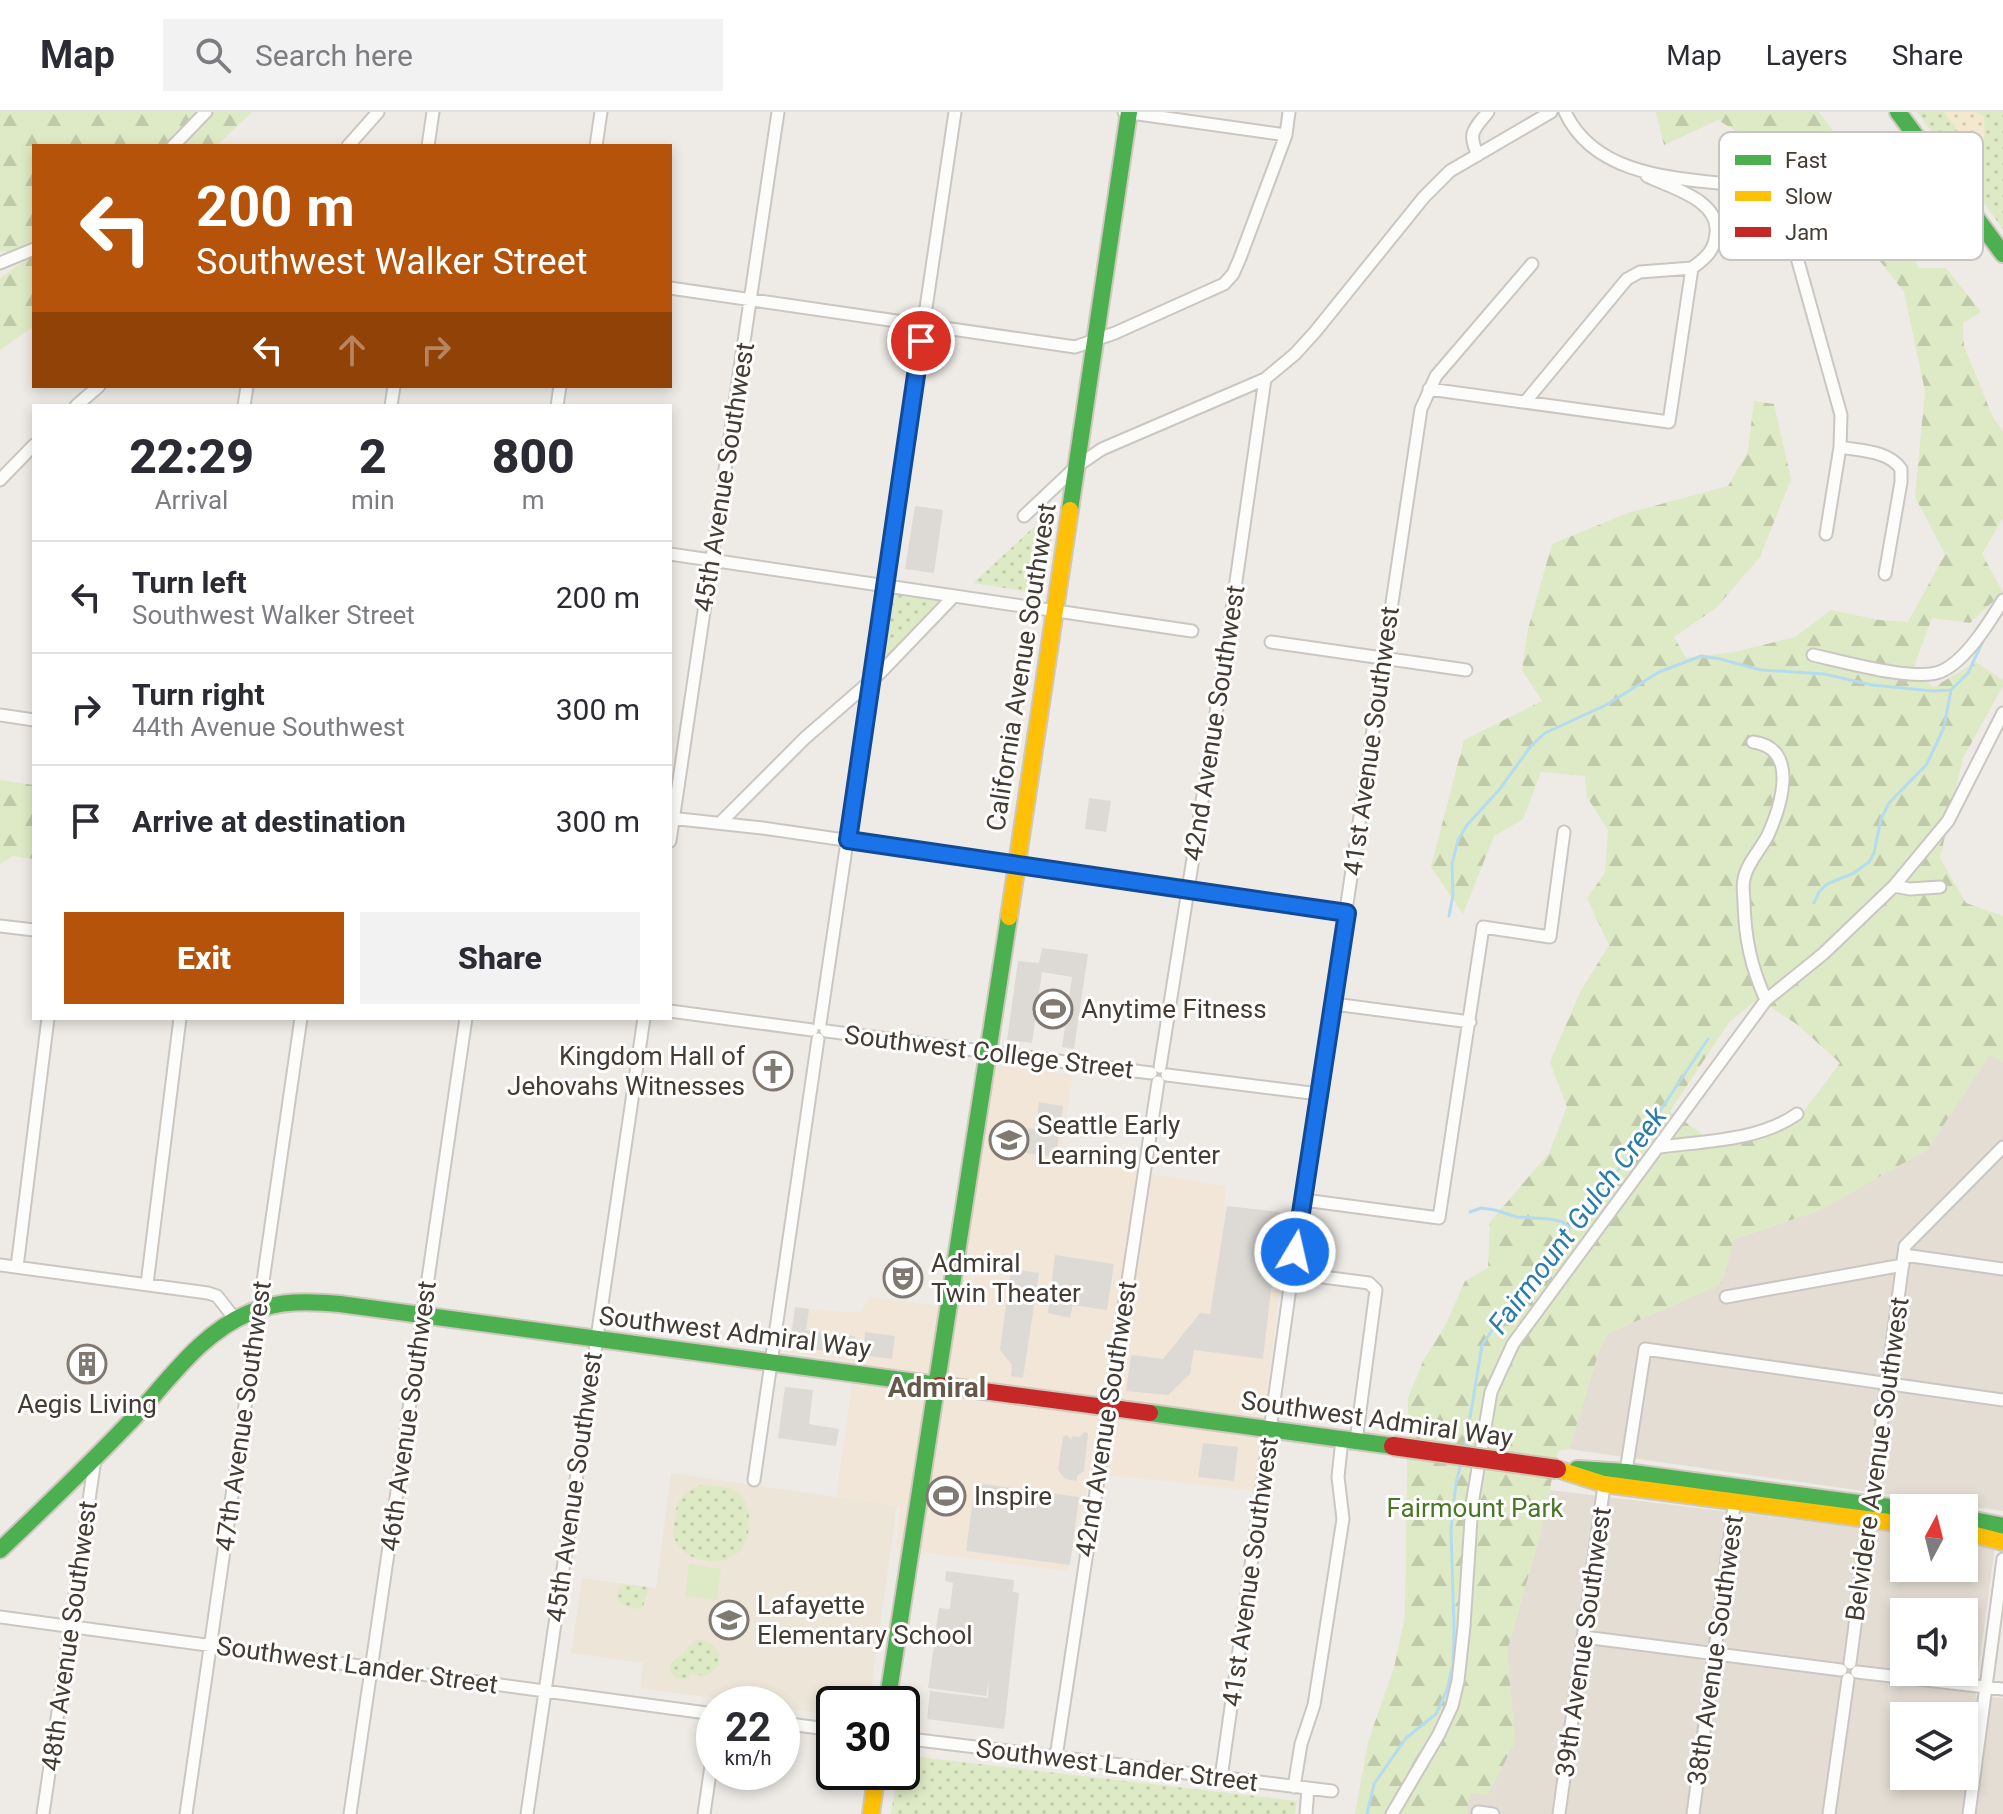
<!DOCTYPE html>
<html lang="en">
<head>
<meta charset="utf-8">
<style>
	:root { --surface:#fff; --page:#f2f2f3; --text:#2b2b33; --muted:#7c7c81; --line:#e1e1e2; --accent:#b45309 }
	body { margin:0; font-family:Roboto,sans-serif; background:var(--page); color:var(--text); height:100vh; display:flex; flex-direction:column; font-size:30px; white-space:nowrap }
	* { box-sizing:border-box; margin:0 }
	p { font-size:26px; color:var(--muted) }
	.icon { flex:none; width:44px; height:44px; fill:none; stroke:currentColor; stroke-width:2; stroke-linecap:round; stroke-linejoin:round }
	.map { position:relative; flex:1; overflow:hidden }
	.drawer { position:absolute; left:32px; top:292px; width:640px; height:616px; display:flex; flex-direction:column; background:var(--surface); border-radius:0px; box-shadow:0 4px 12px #0003 }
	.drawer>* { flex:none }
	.banner { position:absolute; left:32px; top:32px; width:640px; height:244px; border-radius:0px; box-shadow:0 4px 12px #0003; background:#b45309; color:#fff; overflow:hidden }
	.needle { width:52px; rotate:7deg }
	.tools { position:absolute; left:1890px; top:1382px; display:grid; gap:16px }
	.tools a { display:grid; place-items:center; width:88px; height:88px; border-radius:0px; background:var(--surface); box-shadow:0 4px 12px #0003; font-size:40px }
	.speed { position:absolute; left:696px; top:1574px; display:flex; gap:16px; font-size:40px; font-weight:700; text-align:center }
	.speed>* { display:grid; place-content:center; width:104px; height:104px; border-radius:50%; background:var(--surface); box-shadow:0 4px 12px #0003; line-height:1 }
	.speed small { font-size:20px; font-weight:400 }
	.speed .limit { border:4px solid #111; border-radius:12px; background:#fff; color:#111 }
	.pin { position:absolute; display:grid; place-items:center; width:68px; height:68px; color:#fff; margin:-34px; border:4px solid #fff; border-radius:50%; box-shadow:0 2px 8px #0007 }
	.me { position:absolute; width:88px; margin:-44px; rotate:9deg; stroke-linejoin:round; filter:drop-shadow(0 0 6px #0008) }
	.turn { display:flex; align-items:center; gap:28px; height:168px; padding:0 32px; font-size:36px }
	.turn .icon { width:104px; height:104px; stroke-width:2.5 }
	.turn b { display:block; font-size:56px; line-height:68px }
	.lanes { display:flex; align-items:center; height:76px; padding:0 32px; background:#0003; justify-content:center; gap:40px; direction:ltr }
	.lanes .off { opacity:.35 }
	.eta { display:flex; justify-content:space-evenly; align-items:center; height:136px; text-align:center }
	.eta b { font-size:48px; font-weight:800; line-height:56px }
	.button { display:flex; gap:16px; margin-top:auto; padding:16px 32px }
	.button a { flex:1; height:92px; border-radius:0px; background:var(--accent); color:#fff; font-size:32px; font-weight:800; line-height:92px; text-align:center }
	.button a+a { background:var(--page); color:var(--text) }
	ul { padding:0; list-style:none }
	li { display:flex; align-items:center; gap:24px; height:112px; padding:0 32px; border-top:2px solid var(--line) }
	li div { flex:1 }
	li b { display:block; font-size:30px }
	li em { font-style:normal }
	header { display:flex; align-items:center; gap:48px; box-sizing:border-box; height:112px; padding:0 40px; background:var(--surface); border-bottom:2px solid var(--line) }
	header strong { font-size:38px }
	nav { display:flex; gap:44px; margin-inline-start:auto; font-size:28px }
	.search { width:560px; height:72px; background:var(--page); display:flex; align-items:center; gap:20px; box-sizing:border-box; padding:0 28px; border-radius:0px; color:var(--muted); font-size:30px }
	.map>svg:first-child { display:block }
</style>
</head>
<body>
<header>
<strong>Map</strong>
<div class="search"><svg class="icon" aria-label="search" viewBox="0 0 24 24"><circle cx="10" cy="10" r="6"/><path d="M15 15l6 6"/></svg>Search here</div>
<nav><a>Map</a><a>Layers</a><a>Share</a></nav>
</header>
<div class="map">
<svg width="2003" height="1702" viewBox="0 0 2003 1702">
	<defs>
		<pattern id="grass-dots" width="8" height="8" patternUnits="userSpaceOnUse" patternTransform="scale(2)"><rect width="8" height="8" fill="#dee9c5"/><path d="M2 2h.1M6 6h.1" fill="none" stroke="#c0c9aa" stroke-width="1.8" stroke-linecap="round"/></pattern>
		<pattern id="forest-firs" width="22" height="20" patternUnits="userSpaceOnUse" patternTransform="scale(2)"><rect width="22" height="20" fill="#dee9c5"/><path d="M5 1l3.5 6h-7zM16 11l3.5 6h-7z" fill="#c0c9aa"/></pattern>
		<pattern id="sand-dots" width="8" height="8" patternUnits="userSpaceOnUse" patternTransform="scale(2)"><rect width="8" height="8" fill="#f4e9cf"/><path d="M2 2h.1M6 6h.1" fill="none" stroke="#d2c9b2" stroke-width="1.8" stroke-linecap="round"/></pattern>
	</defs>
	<rect width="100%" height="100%" fill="#eeebe6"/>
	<path fill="#e3ddd3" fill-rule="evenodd" d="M1990 942 2003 950V1399L1569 1337 1599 1239 1607 1222 1721 1172 1734 1127 1818 1099 1927 1038Z
		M1550 1378 1904 1421V1456H1964V1428L1995 1434 1975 1583 2003 1586V1702H1467L1470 1681 1515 1630 1507 1539 1539 1427ZM1904 1500H1964V1560H1904ZM1904 1604H1964V1664H1904Z"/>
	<path fill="#f2e6d8" d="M996 953 1073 963 1060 1046 1226 1074 1224 1095 1288 1103 1255 1379 1091 1361 1067 1459 896 1437 900 1395 836 1385 855 1251 785 1240 795 1196 860 1201 870 1185 959 1196 977 1063Z"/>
	<path fill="#ede6d8" d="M671 1361 897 1394 869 1592H834V1603L782 1596V1592H756L640 1576 643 1551 571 1541 582 1466 656 1476Z"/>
	<path fill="url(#grass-dots)" d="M1917 0H2003V117Z
		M1035 414 1053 417 1043 482 973 471Z
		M897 481 940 487 881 550 889 487Z
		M701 1373C710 1374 723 1373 732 1377 751 1385 753 1414 745 1431 732 1461 678 1452 673 1421 672 1416 675 1408 675 1403 678 1385 685 1379 701 1373Z
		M621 1472 649 1475 643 1495C632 1500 621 1494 616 1484Z
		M696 1528C720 1527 729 1553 706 1564L691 1562 686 1567H676L670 1560 671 1551 677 1545 683 1544 685 1537Z
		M902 1643 1297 1689 1295 1702H891L898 1660H902Z"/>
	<path fill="url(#forest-firs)" fill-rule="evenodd" d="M0 0H252L216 34H34V214L0 238V166L30 145 0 139Z
		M1656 0H1819L1866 63 1888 64 1919 106 1908 120 1918 156H1946L1981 200 1963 211 1964 234 1992 303 2003 320V406L1982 442 2003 480 1970 511 1932 506 1912 560 1934 575 1976 550 2003 568V574L1963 646 1940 746 1966 791 2003 804V950L1990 943 1927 1038 1818 1099 1734 1127 1721 1172 1607 1222 1599 1239 1569 1337 1558 1339 1539 1427 1507 1539 1515 1630 1488 1683 1470 1681 1467 1702H1355L1368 1630 1394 1556 1405 1504 1408 1286 1424 1247 1445 1214 1465 1169 1488 1156 1490 1110 1549 1041 1567 995 1550 950 1580 880 1609 833 1587 786 1605 761 1608 718 1587 685 1585 664 1541 660 1523 707 1494 724 1463 802 1431 755 1464 628 1542 589 1522 558 1528 517 1552 432 1628 401 1728 374 1748 339 1754 289 1774 292 1791 367 1760 445 1716 496 1674 525 1686 546 1735 540 1795 525 1831 498 1879 508 1908 510 1945 442 1915 385 1925 279 1904 180 1834 90 1765 37 1718 8 1664 33ZM1758 887 1798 913 1840 951 1795 1011 1720 1035 1670 999 1730 909Z
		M0 668 34 673V747L13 744 0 752Z"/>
	<path fill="url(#sand-dots)" d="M1944 0H1975L1984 4C1984 16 1988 33 1975 39L1971 36Z"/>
	<path fill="#dee9c5" d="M689 1452 721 1457 717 1488 685 1484Z"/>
	<path fill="#dddad6" d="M915 394 943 398 934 461 905 457Z
		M1089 686 1111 689 1106 720 1085 717Z
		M1042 836 1088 842 1074 937 1062 935 1072 865 1042 860 1032 931 1007 928 1018 849 1039 851Z
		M1039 990 1063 994 1056 1045 1025 1041 1028 1016 1036 1017Z
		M1227 1094 1280 1100 1263 1247 1194 1238 1190 1262 1168 1283 1126 1279 1131 1243 1163 1247 1200 1201 1210 1202Z
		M1055 1143 1114 1152 1107 1198 1073 1193 1070 1206 1048 1201Z
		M1011 1157 1039 1161 1023 1266 1011 1264 1012 1253 1000 1238Z
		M795 1195 809 1197 806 1218 855 1224 853 1243 790 1234Z
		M865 1220 895 1224 892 1247 862 1243Z
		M785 1275 813 1278 809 1312 839 1317 836 1334 778 1326Z
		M1084 1320 1088 1321 1084 1359 1077 1364V1369L1065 1367 1058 1358 1063 1325 1067 1323 1071 1328 1072 1324 1079 1325Z
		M1203 1331 1238 1335 1234 1369 1198 1365Z
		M975 1371 1079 1385 1070 1453 966 1439Z
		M946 1459 1014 1468 1013 1480 1019 1481 1004 1617 927 1607 930 1579 988 1586 989 1570 986 1584 928 1576 939 1496 950 1497 953 1471 945 1469Z"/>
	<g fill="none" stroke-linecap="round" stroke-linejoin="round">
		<path stroke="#b5dcee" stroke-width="3" d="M1814 791 1819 780 1827 772 1854 761 1869 750 1874 741 1881 707 1889 691 1927 652 1944 615 1951 578 1968 561 1983 529
			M1449 804 1453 783 1452 752 1458 728 1467 713 1499 678 1531 634 1545 621 1606 593 1659 560 1701 544 1720 547 1761 558 1824 562 1872 573 1933 579 1951 578
			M1470 1100 1481 1096 1495 1098 1517 1105 1550 1107 1563 1110 1569 1116
			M1465 1336 1482 1233 1529 1165 1630 1044 1708 927
			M1367 1702 1374 1672 1406 1626 1436 1602 1447 1578 1453 1552 1454 1518 1451 1417 1456 1371 1461 1351"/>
		<g stroke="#cac7c2" stroke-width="15">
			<path id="street" d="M1124 0 1286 23
				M1565 0C1597 69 1687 66 1753 75 1776 81 1782 96 1789 117L1841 303 1840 335 1826 422
				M173 34 206 0
				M348 34 378 0
				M428 34 433 0
				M596 34 601 0
				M1478 43C1467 21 1474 17 1488 0
				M0 151 34 137
				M670 176 1075 235 1115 221 1224 172 1233 162 1240 146 1286 23 1289 0
				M1429 277 1669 310 1692 156C1706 146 1715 138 1716 121 1720 88 1671 76 1647 64
				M1526 289 1627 167 1640 160 1692 156
				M76 294 99 274
				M244 294 247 274
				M391 294 394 274
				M557 294 560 274
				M1840 335C1860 339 1888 338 1901 357V370L1885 462
				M0 368 34 333
				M1024 404 1077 354 1102 337 1265 267 1295 242 1315 220 1424 85 1450 59 1551 0
				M670 442 1192 519
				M1271 530 1466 558
				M1813 543C1841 549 1918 571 1942 559 1966 548 1989 511 2003 488
				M0 603 34 608
				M1753 630C1800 636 1781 694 1768 723 1761 737 1747 751 1744 767 1742 775 1744 783 1744 791 1745 827 1751 855 1766 888
				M670 706 762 716 1347 801
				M721 710 805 626 881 560 954 484
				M670 729 778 0
				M1894 774 1910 777 1940 775
				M0 814 34 818
				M1334 892 1470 910
				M670 899 812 918
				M820 912 955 0
				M826 919 1151 961
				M1160 955 1228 525 1265 267
				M1167 963 1319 982
				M1659 1035C1704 1029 1759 1029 1797 1002
				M1304 1088 1439 1106 1483 815 1550 825 1564 720
				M1904 1143 2003 1157
				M0 1153 208 1181 217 1184 235 1207
				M17 1155 48 906
				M1292 1161 1369 1171 1376 1178 1356 1329
				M147 1172 180 906
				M1726 1185 1903 1153
				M1625 1366 1645 1237 2003 1288
				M754 1368 818 927
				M0 1505 714 1602
				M1584 1525 1841 1558
				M1850 1551 1905 1134 2003 1035
				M1857 1560 2003 1577
				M782 1611 834 1618
				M902 1626 1332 1679
				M1056 1645 1158 970
				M1221 1666 1298 1119 1421 297 1436 264 1532 152
				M1294 1675 1301 1632 1314 1593 1343 1407 1338 1365 1342 1327
				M1478 1700 1493 1702
				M43 1702 95 1347
				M186 1702 301 906
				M350 1702 466 906
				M527 1702 644 906
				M704 1702 714 1633
				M1306 1702 1308 1676
				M1392 1702 1439 1622 1452 1594 1458 1569 1464 1514 1472 1392 1491 1280 1513 1232 1766 888 1823 842 1894 774 1948 709 2003 601
				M1559 1702 1605 1366
				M1693 1702 1735 1387
				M1829 1702 1848 1567
				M1969 1702 2003 1447"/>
		</g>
		<g stroke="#cec8bd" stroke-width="20">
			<path id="fast" d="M1898 0 2003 142
				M1070 398 1129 0
				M1150 1301 1393 1334
				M1577 1357 1626 1360 1904 1397
				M1964 1406 2003 1414
				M0 1438C43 1397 86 1356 127 1313 165 1274 198 1222 249 1201 278 1188 309 1189 340 1192L938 1273
				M887 1592 1009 805"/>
		</g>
		<g stroke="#cec8bd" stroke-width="20">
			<path id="slow" d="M1009 805 1070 398
				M1557 1357 1604 1372 1904 1412
				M1964 1420 2003 1430
				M871 1702 877 1660"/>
		</g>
		<g stroke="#cec8bd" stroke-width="20">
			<path id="jam" d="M938 1273 1150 1301"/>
		</g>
		<use href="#street" stroke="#fcfcfb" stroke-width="11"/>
		<use href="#fast" stroke="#4caf50" stroke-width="16"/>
		<use href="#slow" stroke="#ffc107" stroke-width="16"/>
		<use href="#jam" stroke="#c62828" stroke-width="16"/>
		<g stroke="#d1c6b3" stroke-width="22" stroke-linecap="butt">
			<path id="jam-bridge" d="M1393 1334 1557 1357"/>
		</g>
		<use href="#jam-bridge" stroke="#c62828" stroke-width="18"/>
	</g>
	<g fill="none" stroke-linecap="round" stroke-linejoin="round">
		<g stroke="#114b97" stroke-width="20">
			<path id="route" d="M921 229 848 728 1347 801 1295 1140"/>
		</g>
		<use href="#route" stroke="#1a73e8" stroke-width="14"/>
	</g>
	<defs>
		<g id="stadium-ring" transform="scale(2)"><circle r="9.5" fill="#fff" stroke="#807972" stroke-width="1.5"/><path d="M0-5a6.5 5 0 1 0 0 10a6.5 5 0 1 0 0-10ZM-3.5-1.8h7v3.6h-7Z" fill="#807972"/></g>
		<g id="church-ring" transform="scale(2)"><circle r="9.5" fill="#fff" stroke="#807972" stroke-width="1.5"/><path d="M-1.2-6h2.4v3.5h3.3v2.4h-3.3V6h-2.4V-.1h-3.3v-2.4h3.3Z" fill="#807972"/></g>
		<g id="school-ring" transform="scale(2)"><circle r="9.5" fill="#fff" stroke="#807972" stroke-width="1.5"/><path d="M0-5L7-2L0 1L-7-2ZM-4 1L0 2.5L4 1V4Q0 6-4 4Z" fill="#807972"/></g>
		<g id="theatre-ring" transform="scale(2)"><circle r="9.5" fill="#fff" stroke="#807972" stroke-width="1.5"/><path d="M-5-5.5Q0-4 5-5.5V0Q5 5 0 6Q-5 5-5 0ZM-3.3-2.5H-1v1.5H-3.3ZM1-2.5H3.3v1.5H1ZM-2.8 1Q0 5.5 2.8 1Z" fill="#807972"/></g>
		<g id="building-ring" transform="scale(2)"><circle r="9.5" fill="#fff" stroke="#807972" stroke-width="1.5"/><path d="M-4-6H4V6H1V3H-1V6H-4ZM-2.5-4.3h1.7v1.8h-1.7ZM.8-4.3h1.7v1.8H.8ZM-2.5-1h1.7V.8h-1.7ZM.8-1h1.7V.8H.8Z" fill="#807972"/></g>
	</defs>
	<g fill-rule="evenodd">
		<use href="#stadium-ring" x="1053" y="897"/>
		<use href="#church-ring" x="773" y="959"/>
		<use href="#school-ring" x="1009" y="1028"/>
		<use href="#theatre-ring" x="903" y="1166"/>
		<use href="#building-ring" x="87" y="1252"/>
		<use href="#stadium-ring" x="946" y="1384"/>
		<use href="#school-ring" x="729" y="1508"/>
	</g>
	<g text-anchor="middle" stroke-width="6" stroke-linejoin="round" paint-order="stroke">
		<g font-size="26" fill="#443c33" stroke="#fff">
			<text transform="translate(724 365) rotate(-81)" y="9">45th Avenue Southwest</text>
			<text transform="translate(1021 555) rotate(-81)" y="9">California Avenue Southwest</text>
			<text transform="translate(1214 611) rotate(-81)" y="9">42nd Avenue Southwest</text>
			<text transform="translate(1371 629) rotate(-82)" y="9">41st Avenue Southwest</text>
			<text transform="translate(989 940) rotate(7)" y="9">Southwest College Street</text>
			<text transform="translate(735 1220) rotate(7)" y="9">Southwest Admiral Way</text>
			<text transform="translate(243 1304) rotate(-82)" y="9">47th Avenue Southwest</text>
			<text transform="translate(408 1304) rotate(-82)" y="9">46th Avenue Southwest</text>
			<text transform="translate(1106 1307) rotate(-81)" y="9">42nd Avenue Southwest</text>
			<text transform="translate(1377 1307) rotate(8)" y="9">Southwest Admiral Way</text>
			<text transform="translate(1877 1347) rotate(-82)" y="9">Belvidere Avenue Southwest</text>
			<text transform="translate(574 1375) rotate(-82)" y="9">45th Avenue Southwest</text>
			<text transform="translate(1250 1460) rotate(-82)" y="9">41st Avenue Southwest</text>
			<text transform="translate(69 1524) rotate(-82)" y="9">48th Avenue Southwest</text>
			<text transform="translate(1583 1530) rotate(-82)" y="9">39th Avenue Southwest</text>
			<text transform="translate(1715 1538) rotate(-82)" y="9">38th Avenue Southwest</text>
			<text transform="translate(357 1553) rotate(8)" y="9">Southwest Lander Street</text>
			<text transform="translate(1117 1653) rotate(7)" y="9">Southwest Lander Street</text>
		</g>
		<g font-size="26" fill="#443c33" stroke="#fff" text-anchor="start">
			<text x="1081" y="906">Anytime Fitness</text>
			<text x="745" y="953" text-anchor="end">Kingdom Hall of<tspan x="745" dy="30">Jehovahs Witnesses</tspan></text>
			<text x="1037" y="1022">Seattle Early<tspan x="1037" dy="30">Learning Center</tspan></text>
			<text x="931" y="1160">Admiral<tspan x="931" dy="30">Twin Theater</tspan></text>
			<text x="87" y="1301" text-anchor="middle">Aegis Living</text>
			<text x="974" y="1393">Inspire</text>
			<text x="757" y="1502">Lafayette<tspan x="757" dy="30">Elementary School</tspan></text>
		</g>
		<g font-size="26" fill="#4a7625" stroke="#fff">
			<text x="1475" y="1405">Fairmount Park</text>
		</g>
		<g font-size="28" font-style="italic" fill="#297caa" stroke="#fff">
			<text transform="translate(1577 1108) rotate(-53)" y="10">Fairmount Gulch Creek</text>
		</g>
		<g font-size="28" font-weight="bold" fill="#67594a" stroke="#fff">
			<text x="937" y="1285">Admiral</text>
		</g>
	</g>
	<rect x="1719" y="20" width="264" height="128" rx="12" fill="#fff" stroke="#c7c4c2" stroke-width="2"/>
	<rect x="1735" y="43" width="36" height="10" fill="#4caf50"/>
	<rect x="1735" y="79" width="36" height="10" fill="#ffc107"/>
	<rect x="1735" y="115" width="36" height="10" fill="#c62828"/>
	<g font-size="22" fill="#443c33">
		<text x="1785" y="56">Fast</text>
		<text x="1785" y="92">Slow</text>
		<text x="1785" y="128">Jam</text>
	</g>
</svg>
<div class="tools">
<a><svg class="needle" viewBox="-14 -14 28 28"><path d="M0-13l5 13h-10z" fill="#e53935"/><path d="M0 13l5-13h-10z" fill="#7c7c81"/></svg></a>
<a><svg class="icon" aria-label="sound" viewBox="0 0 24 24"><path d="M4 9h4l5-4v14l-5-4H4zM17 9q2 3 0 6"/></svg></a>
<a><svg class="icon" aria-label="layers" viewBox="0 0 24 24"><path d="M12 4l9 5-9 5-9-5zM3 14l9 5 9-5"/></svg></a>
</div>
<div class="speed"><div>22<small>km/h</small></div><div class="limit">30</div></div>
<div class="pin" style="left:921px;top:229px;background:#d93025"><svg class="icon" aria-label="arrive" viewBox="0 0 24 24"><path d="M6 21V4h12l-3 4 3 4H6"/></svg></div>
<svg class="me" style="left:1295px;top:1140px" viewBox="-20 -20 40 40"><circle r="17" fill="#1a73e8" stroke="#fff" stroke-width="3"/><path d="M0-11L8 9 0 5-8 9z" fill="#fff"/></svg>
<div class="banner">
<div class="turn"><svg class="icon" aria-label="left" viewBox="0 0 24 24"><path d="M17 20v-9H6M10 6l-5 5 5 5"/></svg><div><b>200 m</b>Southwest Walker Street</div></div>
<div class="lanes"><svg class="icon" aria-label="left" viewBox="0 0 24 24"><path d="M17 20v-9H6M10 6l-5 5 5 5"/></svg><svg class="icon off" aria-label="ahead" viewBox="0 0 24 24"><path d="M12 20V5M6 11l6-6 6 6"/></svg><svg class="icon off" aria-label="right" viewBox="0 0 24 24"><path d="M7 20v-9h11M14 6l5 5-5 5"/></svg></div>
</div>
<section class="drawer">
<div class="eta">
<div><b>22:29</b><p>Arrival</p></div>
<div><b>2</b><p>min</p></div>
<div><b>800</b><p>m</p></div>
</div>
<ul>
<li><svg class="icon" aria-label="left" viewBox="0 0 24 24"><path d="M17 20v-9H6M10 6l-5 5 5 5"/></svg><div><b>Turn left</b><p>Southwest Walker Street</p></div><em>200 m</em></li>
<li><svg class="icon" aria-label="right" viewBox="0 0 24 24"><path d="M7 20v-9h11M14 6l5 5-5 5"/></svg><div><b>Turn right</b><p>44th Avenue Southwest</p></div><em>300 m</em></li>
<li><svg class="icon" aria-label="arrive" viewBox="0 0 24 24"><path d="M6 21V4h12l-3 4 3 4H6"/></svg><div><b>Arrive at destination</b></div><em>300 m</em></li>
</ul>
<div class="button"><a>Exit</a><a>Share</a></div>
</section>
</div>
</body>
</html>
